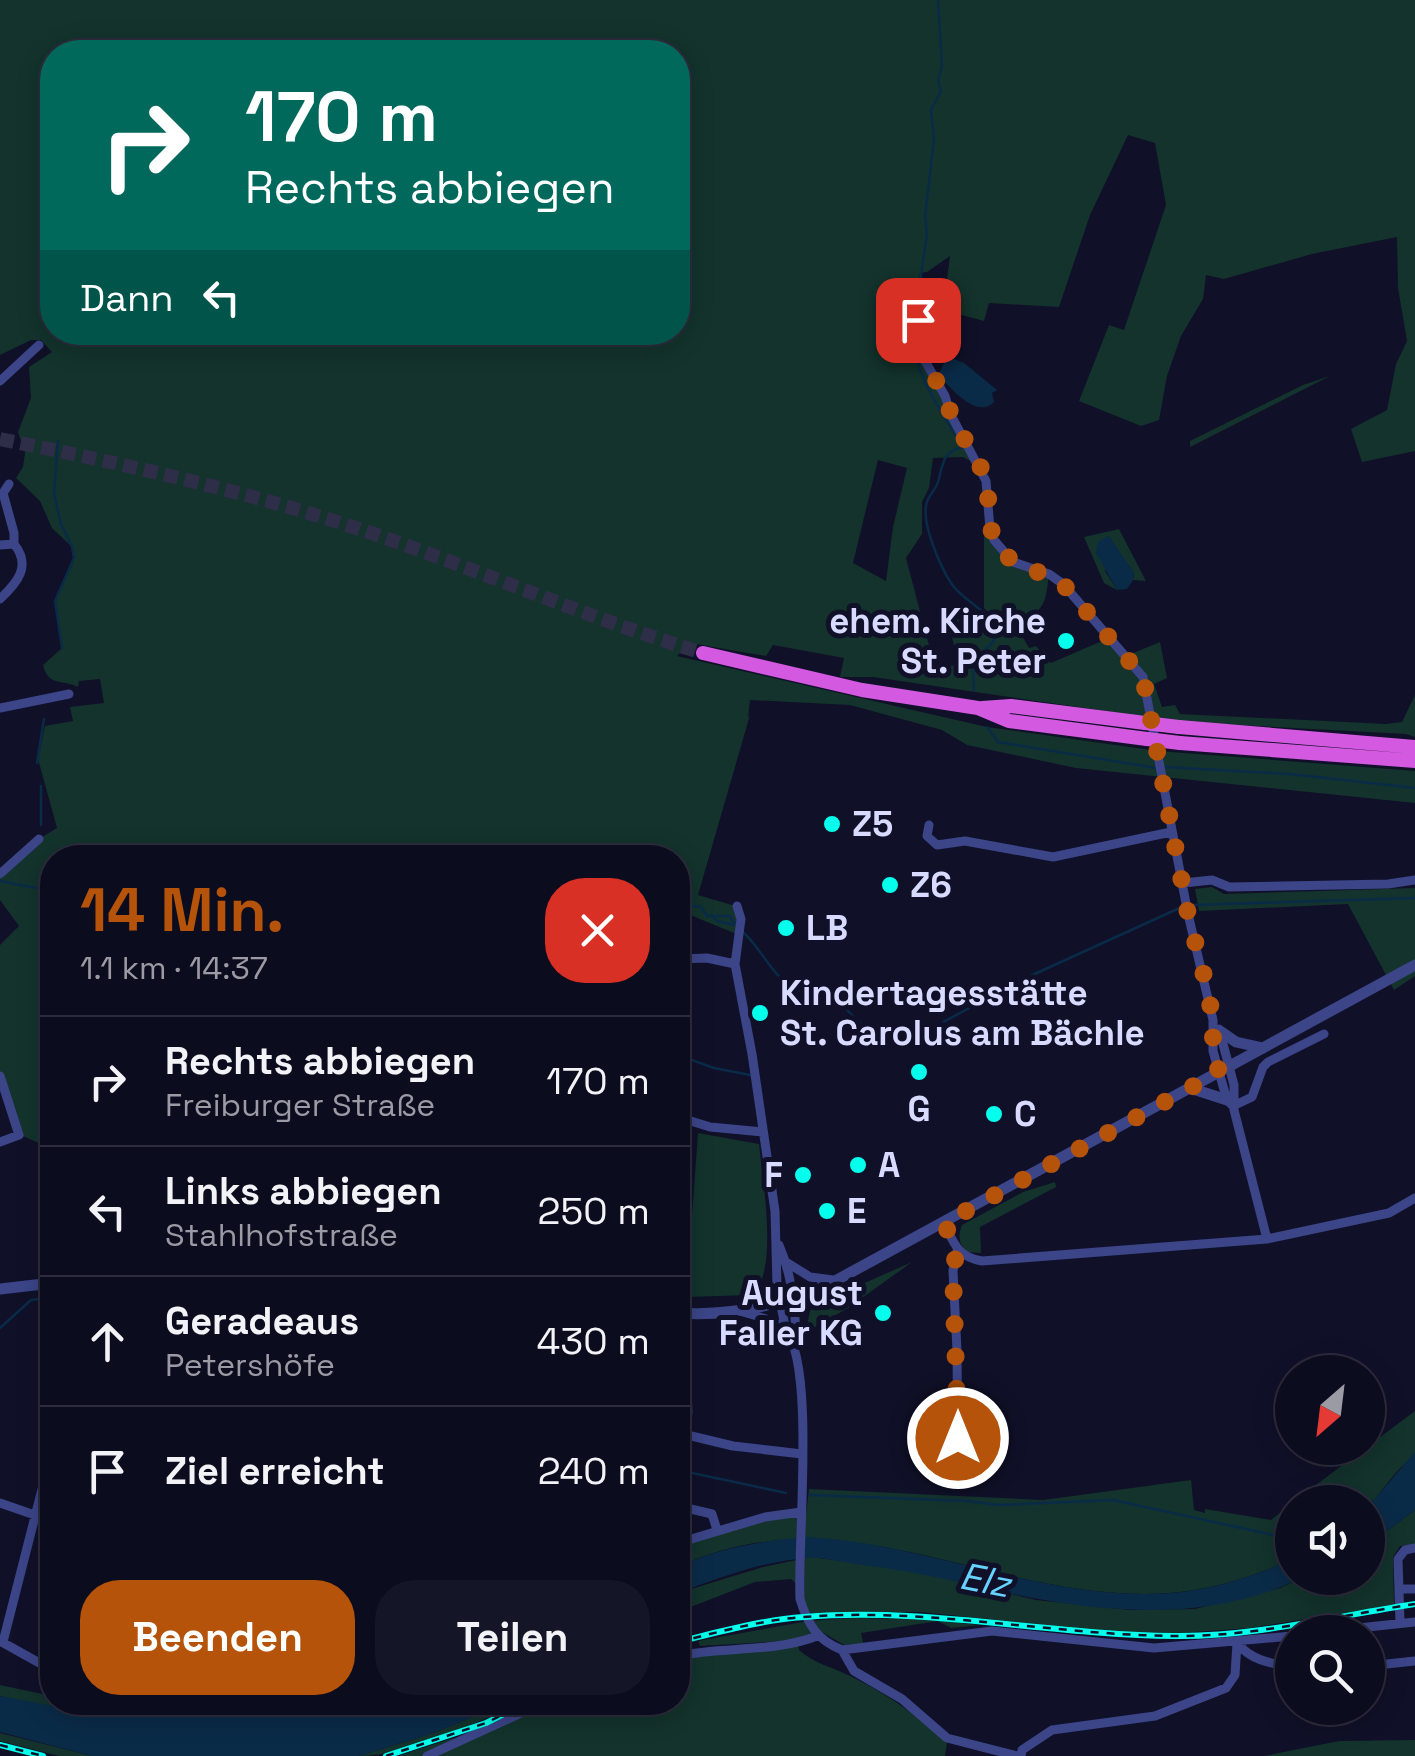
<!DOCTYPE html>
<html lang="de">
<head>
<meta charset="utf-8">
<style>
	:root { --surface:#0c0c1f; --page:#151528; --text:#f1f3f6; --muted:#9a9ba4; --line:#2c2c3d; --accent:#b45309 }
	body { margin:0; font-family:"Space Grotesk",sans-serif; background:var(--page); color:var(--text); height:100vh; display:flex; flex-direction:column; font-size:38px; white-space:nowrap }
	* { box-sizing:border-box; margin:0 }
	p { font-size:32px; color:var(--muted) }
	.icon { flex:none; width:55px; height:55px; fill:none; stroke:currentColor; stroke-width:2; stroke-linecap:round; stroke-linejoin:round }
	.map { position:relative; flex:1; overflow:hidden }
	.drawer { position:absolute; left:40px; top:845px; width:650px; height:870px; display:flex; flex-direction:column; background:var(--surface); border-radius:40px; box-shadow:0 5px 25px #0003,0 0 0 2px var(--line) }
	.drawer>* { flex:none }
	.banner { position:absolute; left:40px; top:40px; width:650px; height:305px; border-radius:40px; box-shadow:0 5px 25px #0003,0 0 0 2px var(--line); background:#00695c; color:#fff; overflow:hidden }
	.needle { width:65px; rotate:208deg }
	.fabs { position:absolute; left:1275px; top:1355px; display:grid; gap:20px }
	.fabs a { display:grid; place-items:center; width:110px; height:110px; border-radius:50%; background:var(--surface); box-shadow:0 5px 25px #0003,0 0 0 2px var(--line); font-size:50px }
	.pin { position:absolute; display:grid; place-items:center; width:85px; height:85px; color:#fff; margin:-42px; border-radius:20px; box-shadow:0 5px 15px #0006 }
	.me { position:absolute; width:110px; margin:-55px; rotate:0deg; stroke-linejoin:round; filter:drop-shadow(0 0 8px #0008) }
	.turn { display:flex; align-items:center; gap:35px; height:210px; padding:0 40px; font-size:45px }
	.turn .icon { width:130px; height:130px; stroke-width:2.5 }
	.turn b { display:block; font-size:70px; line-height:85px }
	.then { display:flex; align-items:center; height:95px; padding:0 40px; background:#0003; gap:20px; font-size:38px }
	.round { display:grid; place-items:center; flex:none; width:105px; height:105px; border-radius:40px; background:var(--page) }
	.headline { display:flex; align-items:center; justify-content:space-between; height:170px; padding:0 40px }
	h1 { font-size:60px; font-weight:700; line-height:75px; color:var(--accent) }
	.primary-button { display:flex; gap:20px; margin-top:auto; padding:20px 40px }
	.primary-button a { flex:1; height:115px; border-radius:40px; background:var(--accent); color:#fff; font-size:40px; font-weight:700; line-height:115px; text-align:center }
	.primary-button a+a { background:var(--page); color:var(--text) }
	ul { padding:0; list-style:none }
	li { display:flex; align-items:center; gap:30px; height:130px; padding:0 40px; border-top:2px solid var(--line) }
	li div { flex:1 }
	li b { display:block; font-size:38px }
	li em { font-style:normal }
	.map>svg:first-child { display:block }
</style>
</head>
<body>
<div class="map">
<svg width="1415" height="1756" viewBox="0 0 1415 1756">
	<rect width="100%" height="100%" fill="#101029"/>
	<path fill="#13332c" fill-rule="evenodd" d="M0 0H1415V451L1362 462 1351 429 1387 410 1396 364 1407 341 1398 288 1397 237 1312 254 1224 279 1206 275 1203 299 1181 336 1167 376 1159 420 1141 426 1079 401 1109 325 1124 330 1166 205 1155 143 1128 135 1090 215 1059 307 989 303 984 321 943 310 950 256 927 272 920 273 916 315 918 346 981 467 963 457 933 458 929 488 922 502V534L906 558 936 672 959 663 946 616 958 605 991 631 1001 625 984 608V532L990 529 1003 552 1049 574C1045 606 1045 610 1015 624L1029 648 1036 646 1051 663 1111 637 1126 656 1160 642 1167 678 1154 684 1162 707 1175 705 1180 714 1386 724 1402 722 1415 695V737L1406 734 1181 722 873 677H840L844 658 773 645 766 656 690 643 677 656 987 727 1158 751 1415 771V803L1076 768 967 745 942 730 850 705 750 700 748 718 750 715 698 895 742 908 739 935 678 910V858H52V1149L23 1136 0 1072V945L19 926 0 900V874L39 839 57 828 38 759 45 726 73 721 70 707 104 703 100 679 79 681 78 687C63 679 48 687 43 665L62 648 55 601 74 558 72 547 52 528 40 501 16 478 23 467 25 453 18 432 31 398 29 367 52 352 41 340H31L0 355ZM52 52H678V332H52ZM878 460 907 468 893 527 886 581 853 563Z
		M1330 376 1190 447V441L1303 385Z
		M1119 529 1146 581 1133 580 1134 573 1108 536 1105 571 1117 590 1104 583 1084 537Z
		M1212 887 1224 894 1415 888V976L1394 990 1348 904 1199 911 1195 889Z
		M698 1133 759 1144C762 1177 780 1275 751 1295L686 1297Z
		M1055 1182 1056 1187 980 1227 981 1253 967 1252C958 1243 958 1236 962 1225L1023 1192Z
		M912 1262 848 1308 806 1332 810 1311 817 1304Z
		M1415 1411V1456C1395 1469 1384 1490 1368 1507V1502H1293Z
		M1191 1480 1194 1510 1205 1513V1509L1271 1520 1292 1503V1559C1247 1580 1196 1594 1146 1594 982 1595 842 1491 678 1567V1543L765 1517 806 1515 809 1489 1043 1500Z
		M1415 1510V1545L1400 1546 1393 1557 1394 1605 1250 1628 1181 1633 1110 1632 920 1612 804 1613 799 1586 791 1579 755 1582 678 1612V1593L763 1567 811 1557 904 1569 1036 1600 1130 1610 1195 1609 1280 1588 1301 1578H1368V1545Z
		M851 1618 921 1619 979 1625 951 1628 938 1621 861 1633 863 1643 844 1645 817 1629 800 1640 700 1646 698 1641 808 1621Z
		M798 1644 799 1650C815 1664 830 1666 848 1675 888 1694 914 1713 947 1743L945 1756H398L453 1738 460 1741 545 1703 678 1702V1656Z
		M0 1685 52 1696V1702L93 1703 178 1710 363 1703C249 1725 113 1725 0 1696Z
		M497 1703H521C476 1722 407 1756 359 1756 407 1741 455 1729 497 1703Z
		M0 1733 92 1756H59L0 1741Z
		M1415 1740V1756H1264L1339 1741Z"/>
	<path fill="#0a2b48" d="M951 358 964 363 997 390 992 393 994 402C977 420 951 388 938 375L944 363Z
		M1109 536 1134 573 1133 580 1127 589 1117 590 1096 553 1098 542Z
		M1415 1452V1510L1368 1545V1507Z
		M807 1537C921 1543 1030 1594 1145 1594 1196 1595 1247 1580 1292 1559V1578H1301C1194 1630 1070 1609 959 1582 924 1574 890 1568 855 1564 840 1562 824 1557 810 1558 765 1560 719 1578 678 1593V1567C719 1548 761 1541 807 1537Z
		M0 1696 85 1712 176 1717H263L363 1702 497 1703 474 1717 430 1734 359 1756H92L0 1732Z"/>
	<g fill="none" stroke-linecap="round" stroke-linejoin="round">
		<path stroke="#0a2b48" stroke-width="2.5" d="M915 318 927 234 925 216 934 140 931 110 941 91 938 80 942 66 938 0
			M914 326C909 369 942 412 963 447 942 451 943 465 938 482 936 489 929 495 927 502 920 521 940 566 951 583 963 602 992 611 998 633L992 643 973 661 974 691
			M58 441 54 494 61 524 72 547 74 558 55 601 62 648
			M987 727 998 742 1156 768
			M37 763 44 719
			M1164 767 1290 774 1415 788
			M41 825V786
			M0 881 52 891
			M678 901 687 907 700 906 707 916H730L735 924
			M1192 905 1415 898
			M712 915 717 921 735 925
			M744 933C761 949 771 973 790 986 804 996 820 993 834 1000 846 1006 853 1018 864 1026 885 1041 917 1044 936 1026L1017 982 1184 906
			M678 1055 714 1068 750 1075
			M0 1328 31 1300 52 1297
			M678 1470 786 1493
			M810 1495 968 1501 998 1505 1113 1500 1292 1539"/>
		<path stroke="#2e2e49" stroke-width="14" stroke-dasharray="14 7" stroke-linecap="butt" d="M0 439C119 463 238 489 353 527 471 566 584 617 703 653"/>
		<path stroke="#3b4588" stroke-width="9" d="M918 318 920 352 945 396 951 415 986 481 990 529 994 540 1013 562 1049 574 1063 584 1143 677 1188 914 1213 1020V1051L1227 1100 1233 1106
			M0 381 39 345
			M9 484 3 493 14 533V544
			M0 545 14 544C32 566 17 583 0 599
			M0 708 69 694
			M929 825 927 836 937 845 965 841 1053 857 1171 832
			M0 874 39 839
			M1183 883 1212 880 1229 887 1388 884 1415 880
			M737 906 741 919 735 964 752 1054 775 1211 777 1286 786 1331
			M678 959 707 958 735 964
			M1219 1029 1234 1085V1110L1267 1239
			M0 1076 19 1135 0 1142
			M1233 1106 1252 1097 1263 1067 1268 1062 1324 1034
			M678 1117 710 1127 763 1132
			M46 1194 52 1193
			M944 1223C954 1244 958 1257 982 1261L1267 1239 1389 1213 1415 1198
			M779 1245C793 1277 796 1314 796 1347
			M957 1251 953 1271 957 1351 958 1482
			M786 1262 810 1277 833 1280
			M743 1312C756 1316 775 1320 785 1330 816 1363 797 1547 800 1599 808 1625 817 1640 842 1650L992 1631 1154 1648 1292 1636
			M678 1386 687 1389 688 1413 683 1434 733 1446 802 1454
			M0 1503 52 1521
			M678 1506 712 1514 717 1530
			M678 1543 765 1517 801 1512
			M1400 1589H1415
			M1400 1623 1398 1559 1405 1550 1415 1548
			M1321 1632 1415 1622
			M0 1641 52 1670
			M3 1642 52 1450
			M1237 1643C1252 1661 1270 1663 1292 1667
			M842 1650 854 1671 902 1699 947 1738 1017 1756
			M678 1656C723 1646 774 1653 817 1636
			M1368 1666 1415 1661
			M427 1756 545 1702
			M1021 1756 1022 1750 1052 1730 1155 1716 1226 1688 1235 1675 1237 1643"/>
		<path stroke="#3b4588" stroke-width="11" d="M1220 1031 1236 1042 1263 1048
			M1190 1088 1227 1100
			M0 1289 52 1283
			M678 1313C733 1317 785 1304 835 1281L1415 965"/>
		<path stroke="#d459e1" stroke-width="14" d="M703 653 862 690 978 708 1009 721 1147 739
			M982 708 1011 706 1145 723
			M1179 727 1415 747
			M1180 743 1415 761"/>
		<g stroke="#04ffed" stroke-width="6">
			<path id="rail" d="M678 1642C719 1632 761 1620 804 1617 928 1607 1051 1635 1175 1636 1255 1637 1336 1616 1415 1604
				M0 1745 43 1756
				M386 1756 486 1723 528 1702"/>
		</g>
		<use href="#rail" stroke="#101029" stroke-width="2.5" stroke-dasharray="8" stroke-linecap="butt"/>
		<path stroke="#d459e1" stroke-width="14" d="M1145 723 1179 727
			M1147 739 1180 743"/>
	</g>
	<g fill="none" stroke-linecap="round" stroke-linejoin="round">
		<path stroke="#b45309" stroke-width="18" stroke-dasharray="0 32.4" d="M918 320C917 351 928 367 943 392 947 399 948 407 951 414 960 436 977 454 984 476 993 502 983 529 1002 551 1017 569 1044 571 1063 584L1143 677 1188 914 1207 987 1213 1020V1051L1219 1072 944 1223 957 1250 953 1270 958 1438"/>
	</g>
	<g fill="#04ffed" stroke="#101029" stroke-width="4">
		<circle cx="1066" cy="641" r="10"/>
		<circle cx="832" cy="824" r="10"/>
		<circle cx="890" cy="885" r="10"/>
		<circle cx="786" cy="928" r="10"/>
		<circle cx="760" cy="1013" r="10"/>
		<circle cx="919" cy="1072" r="10"/>
		<circle cx="994" cy="1114" r="10"/>
		<circle cx="858" cy="1165" r="10"/>
		<circle cx="803" cy="1175" r="10"/>
		<circle cx="827" cy="1211" r="10"/>
		<circle cx="883" cy="1313" r="10"/>
	</g>
	<g text-anchor="middle" stroke-width="10" stroke-linejoin="round" paint-order="stroke">
		<g font-size="35" font-weight="bold" fill="#d8daff" stroke="#101029" text-anchor="start">
			<text x="1046" y="633" text-anchor="end">ehem. Kirche<tspan x="1046" dy="40">St. Peter</tspan></text>
			<text x="852" y="836">Z5</text>
			<text x="910" y="897">Z6</text>
			<text x="806" y="940">LB</text>
			<text x="780" y="1005">Kindertagesstätte<tspan x="780" dy="40">St. Carolus am Bächle</tspan></text>
			<text x="919" y="1121" text-anchor="middle">G</text>
			<text x="1014" y="1126">C</text>
			<text x="878" y="1177">A</text>
			<text x="783" y="1187" text-anchor="end">F</text>
			<text x="847" y="1223">E</text>
			<text x="863" y="1305" text-anchor="end">August<tspan x="863" dy="40">Faller KG</tspan></text>
		</g>
		<g font-size="38" font-style="italic" fill="#66d2ff" stroke="#101029">
			<text transform="translate(985 1580) rotate(11)" y="13">Elz</text>
		</g>
	</g>
</svg>
<div class="fabs">
<a><svg class="needle" viewBox="-14 -14 28 28"><path d="M0-13l5 13h-10z" fill="#e53935"/><path d="M0 13l5-13h-10z" fill="#9a9ba4"/></svg></a>
<a><svg class="icon" aria-label="sound" viewBox="0 0 24 24"><path d="M4 9h4l5-4v14l-5-4H4zM17 9q2 3 0 6"/></svg></a>
<a><svg class="icon" aria-label="search" viewBox="0 0 24 24"><circle cx="10" cy="10" r="6"/><path d="M15 15l6 6"/></svg></a>
</div>
<div class="pin" style="left:918px;top:320px;background:#d93025"><svg class="icon" aria-label="arrive" viewBox="0 0 24 24"><path d="M6 21V4h12l-3 4 3 4H6"/></svg></div>
<svg class="me" style="left:958px;top:1438px" viewBox="-20 -20 40 40"><circle r="17" fill="#b45309" stroke="#fff" stroke-width="3"/><path d="M0-11L8 9 0 5-8 9z" fill="#fff"/></svg>
<div class="banner">
<div class="turn"><svg class="icon" aria-label="right" viewBox="0 0 24 24"><path d="M7 20v-9h11M14 6l5 5-5 5"/></svg><div><b>170 m</b>Rechts abbiegen</div></div>
<div class="then">Dann<svg class="icon" aria-label="left" viewBox="0 0 24 24"><path d="M17 20v-9H6M10 6l-5 5 5 5"/></svg></div>
</div>
<section class="drawer">
<div class="headline"><div><h1>14 Min.</h1><p>1.1 km · 14:37</p></div><a class="round" style="background:#d93025;color:#fff"><svg class="icon" aria-label="close" viewBox="0 0 24 24"><path d="M6 6l12 12M18 6L6 18"/></svg></a></div>
<ul>
<li><svg class="icon" aria-label="right" viewBox="0 0 24 24"><path d="M7 20v-9h11M14 6l5 5-5 5"/></svg><div><b>Rechts abbiegen</b><p>Freiburger Straße</p></div><em>170 m</em></li>
<li><svg class="icon" aria-label="left" viewBox="0 0 24 24"><path d="M17 20v-9H6M10 6l-5 5 5 5"/></svg><div><b>Links abbiegen</b><p>Stahlhofstraße</p></div><em>250 m</em></li>
<li><svg class="icon" aria-label="ahead" viewBox="0 0 24 24"><path d="M12 20V5M6 11l6-6 6 6"/></svg><div><b>Geradeaus</b><p>Petershöfe</p></div><em>430 m</em></li>
<li><svg class="icon" aria-label="arrive" viewBox="0 0 24 24"><path d="M6 21V4h12l-3 4 3 4H6"/></svg><div><b>Ziel erreicht</b></div><em>240 m</em></li>
</ul>
<div class="primary-button"><a>Beenden</a><a>Teilen</a></div>
</section>
</div>
</body>
</html>
